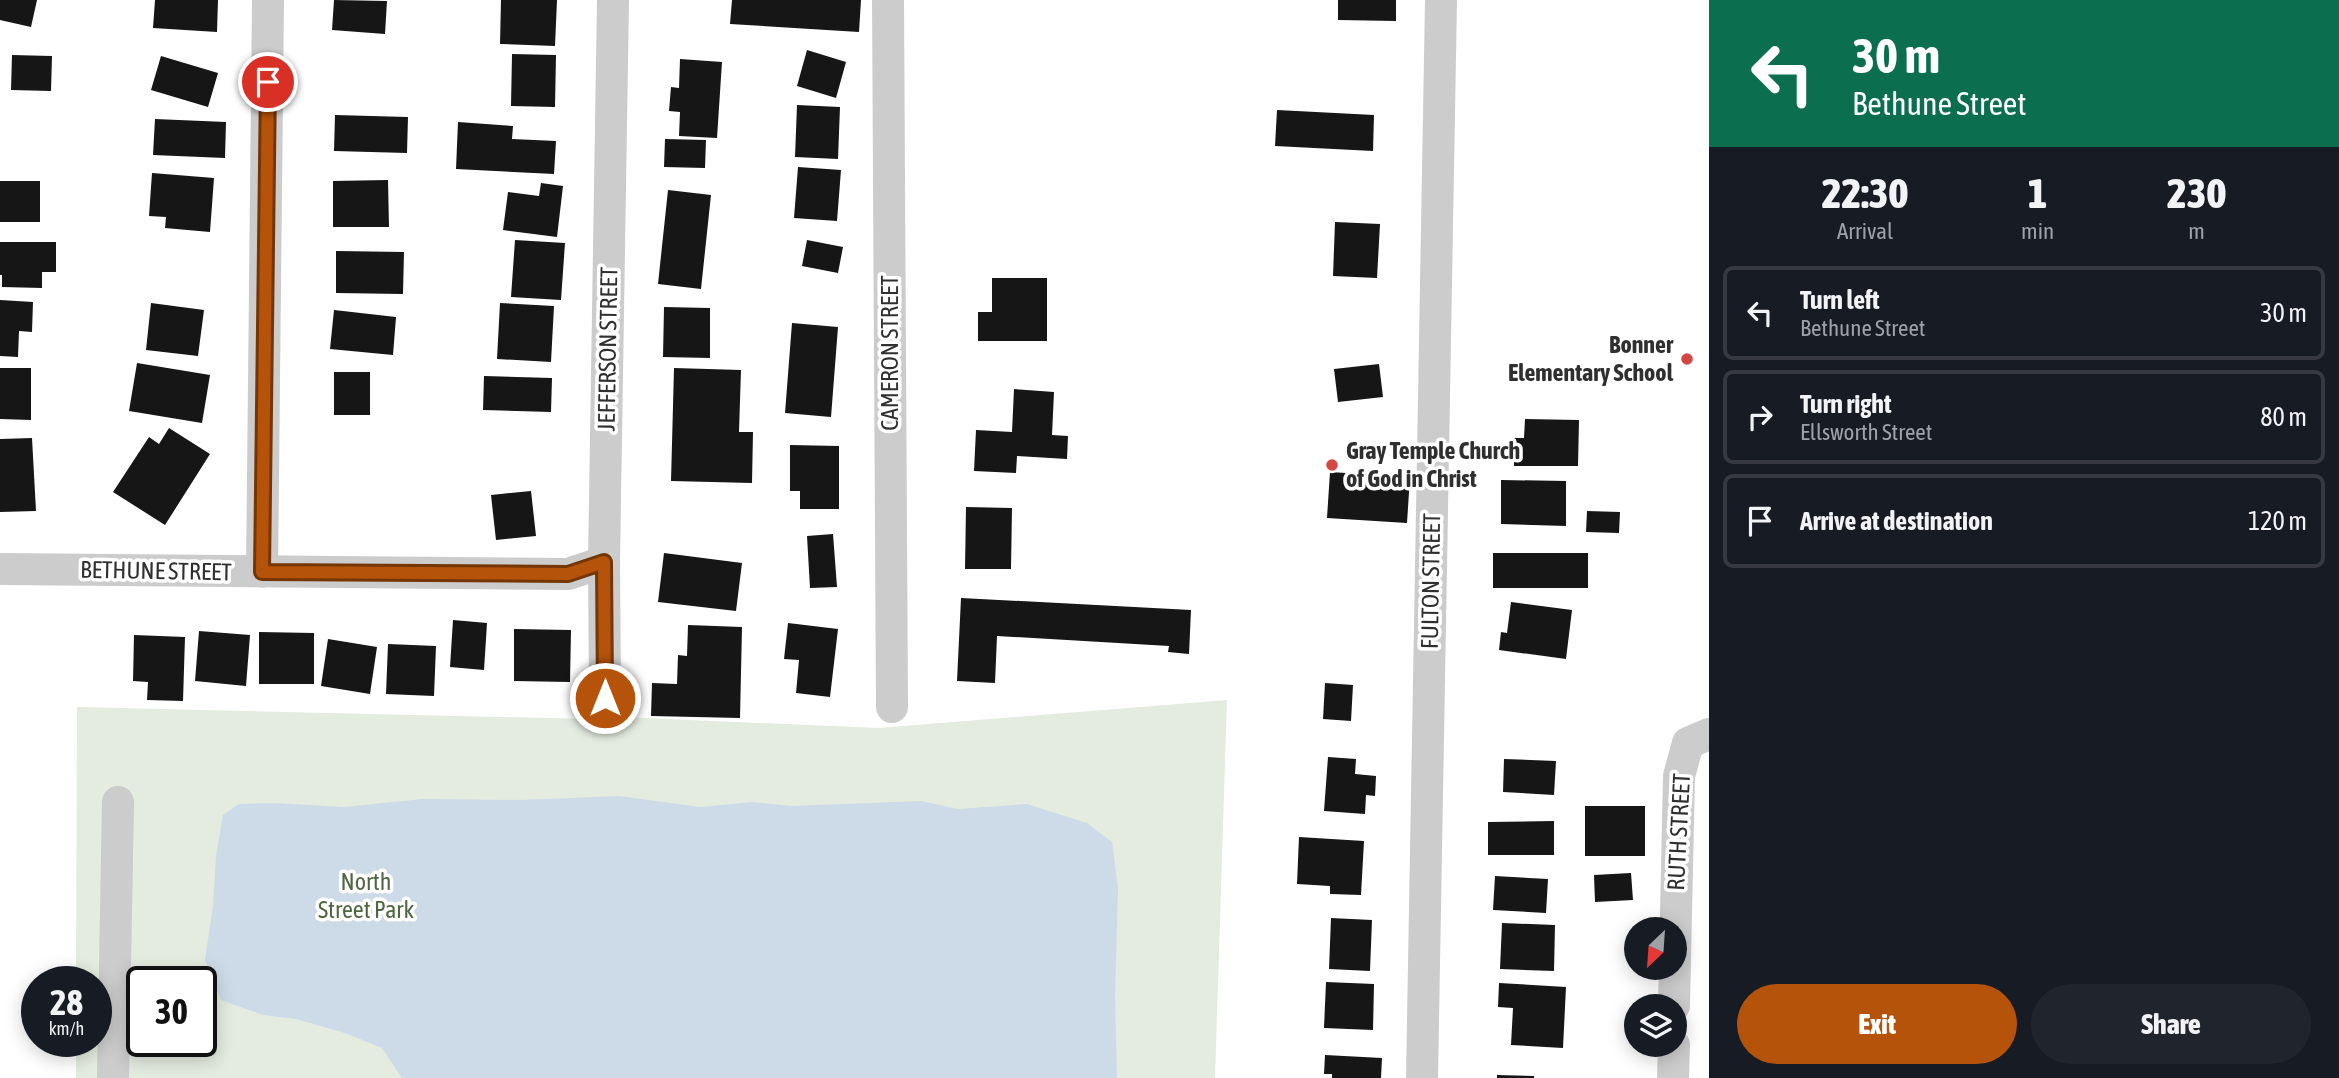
<!DOCTYPE html>
<html lang="en">
<head>
<meta charset="utf-8">
<style>
	:root { --surface:#171b24; --page:#20242c; --text:#f1f3f6; --muted:#9ea1a6; --line:#363941; --accent:#b45309 }
	body { margin:0; font-family:"Asap Condensed",sans-serif; background:var(--page); color:var(--text); height:100vh; display:flex; flex-direction:column; font-size:26px; white-space:nowrap }
	* { box-sizing:border-box; margin:0 }
	p { font-size:23px; color:var(--muted) }
	.icon { flex:none; width:38px; height:38px; fill:none; stroke:currentColor; stroke-width:2; stroke-linecap:round; stroke-linejoin:round }
	.map { position:relative; flex:1; overflow:hidden }
	.details { display:flex; flex-direction:column; background:var(--surface); width:630px }
	.details>* { flex:none }
	.banner { background:#0b6e4f; color:#fff; overflow:hidden }
	.needle { width:46px; rotate:205deg }
	.controls { position:absolute; left:1624px; top:917px; display:grid; gap:14px }
	.controls a { display:grid; place-items:center; width:63px; height:63px; border-radius:50%; background:var(--surface); box-shadow:0 4px 18px #0003; font-size:35px }
	.speed { position:absolute; left:21px; top:966px; display:flex; gap:14px; font-size:35px; font-weight:700; text-align:center }
	.speed>* { display:grid; place-content:center; width:91px; height:91px; border-radius:50%; background:var(--surface); box-shadow:0 4px 18px #0003; line-height:1 }
	.speed small { font-size:18px; font-weight:400 }
	.speed .limit { border:4px solid #111; border-radius:10px; background:#fff; color:#111 }
	.pin { position:absolute; display:grid; place-items:center; width:60px; height:60px; color:#fff; margin:-30px; border:4px solid #fff; border-radius:50%; box-shadow:0 2px 7px #0007 }
	.me { position:absolute; width:77px; margin:-38px; rotate:0deg; stroke-linejoin:round; filter:drop-shadow(0 0 5px #0008) }
	.turn { display:flex; align-items:center; gap:24px; height:147px; padding:0 28px; font-size:32px }
	.turn .icon { width:91px; height:91px; stroke-width:2.5 }
	.turn b { display:block; font-size:49px; line-height:60px }
	.eta { display:flex; justify-content:space-evenly; align-items:center; height:119px; text-align:center }
	.eta b { font-size:42px; font-weight:800; line-height:49px }
	.primary-button { display:flex; gap:14px; margin-top:auto; padding:14px 28px }
	.primary-button a { flex:1; height:80px; border-radius:42px; background:var(--accent); color:#fff; font-size:28px; font-weight:800; line-height:80px; text-align:center }
	.primary-button a+a { background:var(--page); color:var(--text) }
	ul { padding:0; list-style:none }
	li { display:flex; align-items:center; gap:21px; height:94px; margin:0 14px 10px; padding:0 14px; border:4px solid var(--line); border-radius:10px }
	li div { flex:1 }
	li b { display:block; font-size:26px }
	li em { font-style:normal }
	main { display:flex; flex:1; min-height:0 }
	.map>svg:first-child { display:block }
</style>
</head>
<body>
<main>
<div class="map">
<svg width="1709" height="1078" viewBox="0 0 1709 1078">
	<rect width="100%" height="100%" fill="#fff"/>
	<path fill="#e4ebdf" fill-rule="evenodd" d="M1227 700 1215 1078H76V1041H96V982H76L77 707 590 719 620 717 878 728ZM142 982H201V1041H142Z"/>
	<path fill="#cddbe9" d="M619 796 700 807 752 802 791 806 921 801 958 809 1027 804 1087 823 1112 842 1118 888 1115 996 1117 1078H402L382 1048 345 1033 296 1019 263 1015 221 1000 205 960 213 906 216 856 223 815 239 804 274 803 344 807 423 799 521 800Z"/>
	<path fill="#161616" d="M0 0H37L31 27 0 20Z
		M155 0H218L217 32 153 28Z
		M334 0 387 1 385 34 332 30Z
		M501 0H557L555 46 500 44Z
		M732 0H861L859 32 730 24Z
		M1338 0H1396V21L1338 20Z
		M807 50 846 62 836 98 797 86Z
		M512 54 556 55 555 107 511 106Z
		M12 55 52 56 51 91 11 90Z
		M161 56 218 73 208 107 151 90Z
		M680 59 722 62 717 138 679 136 680 112 669 111 671 87 679 88Z
		M797 105 840 107 838 159 795 157Z
		M1277 110 1374 115 1373 151 1275 146Z
		M335 115 408 117 407 153 334 151Z
		M155 119 226 122 225 158 153 155Z
		M458 122 513 126 512 139 556 141 554 174 456 169Z
		M665 139 706 140 705 168 664 167Z
		M798 167 841 170 837 221 794 218Z
		M152 173 214 178 210 232 165 228 166 217 149 216Z
		M388 180 389 227H333V181Z
		M0 181H40V222H0Z
		M541 183 563 186 557 237 503 230 508 192 539 196Z
		M668 190 711 195 701 289 658 284Z
		M1335 222 1380 224 1377 278 1333 276Z
		M515 240 565 243 561 300 511 297Z
		M807 240 843 247 838 273 802 266Z
		M0 242H56V272H42V288L2 287V275H0Z
		M336 251 404 252 403 294 336 293Z
		M992 278H1047V341H978V312H992Z
		M0 300 33 302 32 332 19 331 18 357 0 356Z
		M151 303 204 310 198 356 146 350Z
		M500 303 554 306 551 362 497 359Z
		M664 307 710 308V358L663 357Z
		M334 310 396 317 393 355 330 349Z
		M792 323 838 327 831 417 785 413Z
		M137 363 210 375 202 423 129 411Z
		M1379 364 1383 397 1338 402 1334 369Z
		M0 368H31V420L0 419Z
		M674 368 741 370 739 432H753L752 483 671 481Z
		M334 372H370V415H334Z
		M484 376 552 378 551 412 483 410Z
		M1014 389 1054 392 1052 435 1068 436 1067 459 1017 456 1016 473 974 471 976 430 1012 432Z
		M1525 419 1579 420 1578 466H1514V438H1524Z
		M169 428 210 454 165 525 113 492 149 437 159 444Z
		M32 438 36 511 0 512V439Z
		M790 445 839 446V509H800V491H790Z
		M1330 472 1410 477 1407 523 1327 518Z
		M1501 480 1566 481V526L1501 524Z
		M531 491 536 536 496 540 491 495Z
		M966 507 1012 508 1011 569H965Z
		M1587 511 1620 512 1619 533 1586 532Z
		M833 534 837 587 810 588 807 536Z
		M664 553 742 563 736 611 658 602Z
		M1493 553H1588V588H1493Z
		M961 598 1191 610 1189 654 1168 652 1169 646 997 636 995 683 957 681Z
		M1511 602 1572 610 1566 659 1499 650 1501 632 1507 633Z
		M453 620 487 623 484 670 450 667Z
		M788 623 838 629 830 697 796 693 799 660 784 659Z
		M688 625 742 627 740 718 651 716 652 683 677 684 678 655 687 656Z
		M514 629 571 630 570 682 514 681Z
		M199 631 250 635 246 686 195 681Z
		M259 632 314 633V684H259Z
		M134 635 185 637 183 701 147 700 148 682 133 681Z
		M328 639 377 647 370 694 321 686Z
		M388 644 436 646 434 696 386 694Z
		M1325 683 1353 685 1351 721 1323 719Z
		M1328 757 1356 759 1355 774 1376 776 1375 796 1366 795 1365 814 1324 811Z
		M1504 759 1556 761 1554 795 1503 792Z
		M1585 806H1645V856H1585Z
		M1554 821V855H1488V822Z
		M1299 837 1364 841 1361 895 1330 894V886L1297 884Z
		M1631 873 1633 900 1595 902 1594 875Z
		M1495 876 1548 879 1546 913 1493 910Z
		M1331 918 1372 920 1370 971 1329 969Z
		M1502 923 1555 925 1554 971 1500 969Z
		M1326 982 1374 984 1373 1030 1324 1028Z
		M1499 983 1566 987 1563 1048 1511 1045 1513 1008 1498 1007Z
		M1325 1055 1382 1058 1381 1078H1332V1074H1324Z
		M1497 1075 1534 1076V1078H1497Z"/>
	<g fill="none" stroke-linecap="round" stroke-linejoin="round">
		<path stroke="#ccc" stroke-width="32" d="M888 0 892 707
			M0 569 568 574 604 562
			M262 572 268 0
			M605 698 604 562 613 0
			M1674 1006 1679 776 1688 743 1709 734
			M113 1078 118 802
			M1422 1078 1441 0
			M1673 1078 1674 1045"/>
	</g>
	<g fill="none" stroke-linecap="round" stroke-linejoin="round">
		<g stroke="#753606" stroke-width="18">
			<path id="route" d="M268 82 262 572 568 574 604 562 605 698"/>
		</g>
		<use href="#route" stroke="#b45309" stroke-width="12"/>
	</g>
	<g fill="#d54743" stroke="#fff" stroke-width="2.5">
		<circle cx="1687" cy="359" r="7"/>
		<circle cx="1332" cy="465" r="7"/>
	</g>
	<g text-anchor="middle" stroke-width="7" stroke-linejoin="round" paint-order="stroke">
		<g font-size="24" font-weight="bold" fill="#2f2f2f" stroke="#fff" text-anchor="end">
			<text x="1673" y="353">Bonner<tspan x="1673" dy="28">Elementary School</tspan></text>
			<text x="1346" y="459" text-anchor="start">Gray Temple Church<tspan x="1346" dy="28">of God in Christ</tspan></text>
		</g>
		<g font-size="24" fill="#2f2f2f" stroke="#fff">
			<text transform="translate(608 349) rotate(-89)" y="8">JEFFERSON STREET</text>
			<text transform="translate(890 353) rotate(-90)" y="8">CAMERON STREET</text>
			<text transform="translate(156 571) rotate(1)" y="8">BETHUNE STREET</text>
			<text transform="translate(1431 581) rotate(-89)" y="8">FULTON STREET</text>
			<text transform="translate(1679 832) rotate(-87)" y="8">RUTH STREET</text>
		</g>
		<g font-size="24" fill="#4f6741" stroke="#fff">
			<text x="366" y="890">North<tspan x="366" dy="28">Street Park</tspan></text>
		</g>
	</g>
</svg>
<div class="controls">
<a><svg class="needle" viewBox="-14 -14 28 28"><path d="M0-13l5 13h-10z" fill="#e53935"/><path d="M0 13l5-13h-10z" fill="#9ea1a6"/></svg></a>
<a><svg class="icon" aria-label="layers" viewBox="0 0 24 24"><path d="M12 4l9 5-9 5-9-5zM3 14l9 5 9-5"/></svg></a>
</div>
<div class="speed"><div>28<small>km/h</small></div><div class="limit">30</div></div>
<div class="pin" style="left:268px;top:82px;background:#d93025"><svg class="icon" aria-label="arrive" viewBox="0 0 24 24"><path d="M6 21V4h12l-3 4 3 4H6"/></svg></div>
<svg class="me" style="left:605px;top:698px" viewBox="-20 -20 40 40"><circle r="17" fill="#b45309" stroke="#fff" stroke-width="3"/><path d="M0-11L8 9 0 5-8 9z" fill="#fff"/></svg>
</div>
<section class="details">
<div class="banner">
<div class="turn"><svg class="icon" aria-label="left" viewBox="0 0 24 24"><path d="M17 20v-9H6M10 6l-5 5 5 5"/></svg><div><b>30 m</b>Bethune Street</div></div>
</div>
<div class="eta">
<div><b>22:30</b><p>Arrival</p></div>
<div><b>1</b><p>min</p></div>
<div><b>230</b><p>m</p></div>
</div>
<ul>
<li><svg class="icon" aria-label="left" viewBox="0 0 24 24"><path d="M17 20v-9H6M10 6l-5 5 5 5"/></svg><div><b>Turn left</b><p>Bethune Street</p></div><em>30 m</em></li>
<li><svg class="icon" aria-label="right" viewBox="0 0 24 24"><path d="M7 20v-9h11M14 6l5 5-5 5"/></svg><div><b>Turn right</b><p>Ellsworth Street</p></div><em>80 m</em></li>
<li><svg class="icon" aria-label="arrive" viewBox="0 0 24 24"><path d="M6 21V4h12l-3 4 3 4H6"/></svg><div><b>Arrive at destination</b></div><em>120 m</em></li>
</ul>
<div class="primary-button"><a>Exit</a><a>Share</a></div>
</section>
</main>
</body>
</html>
